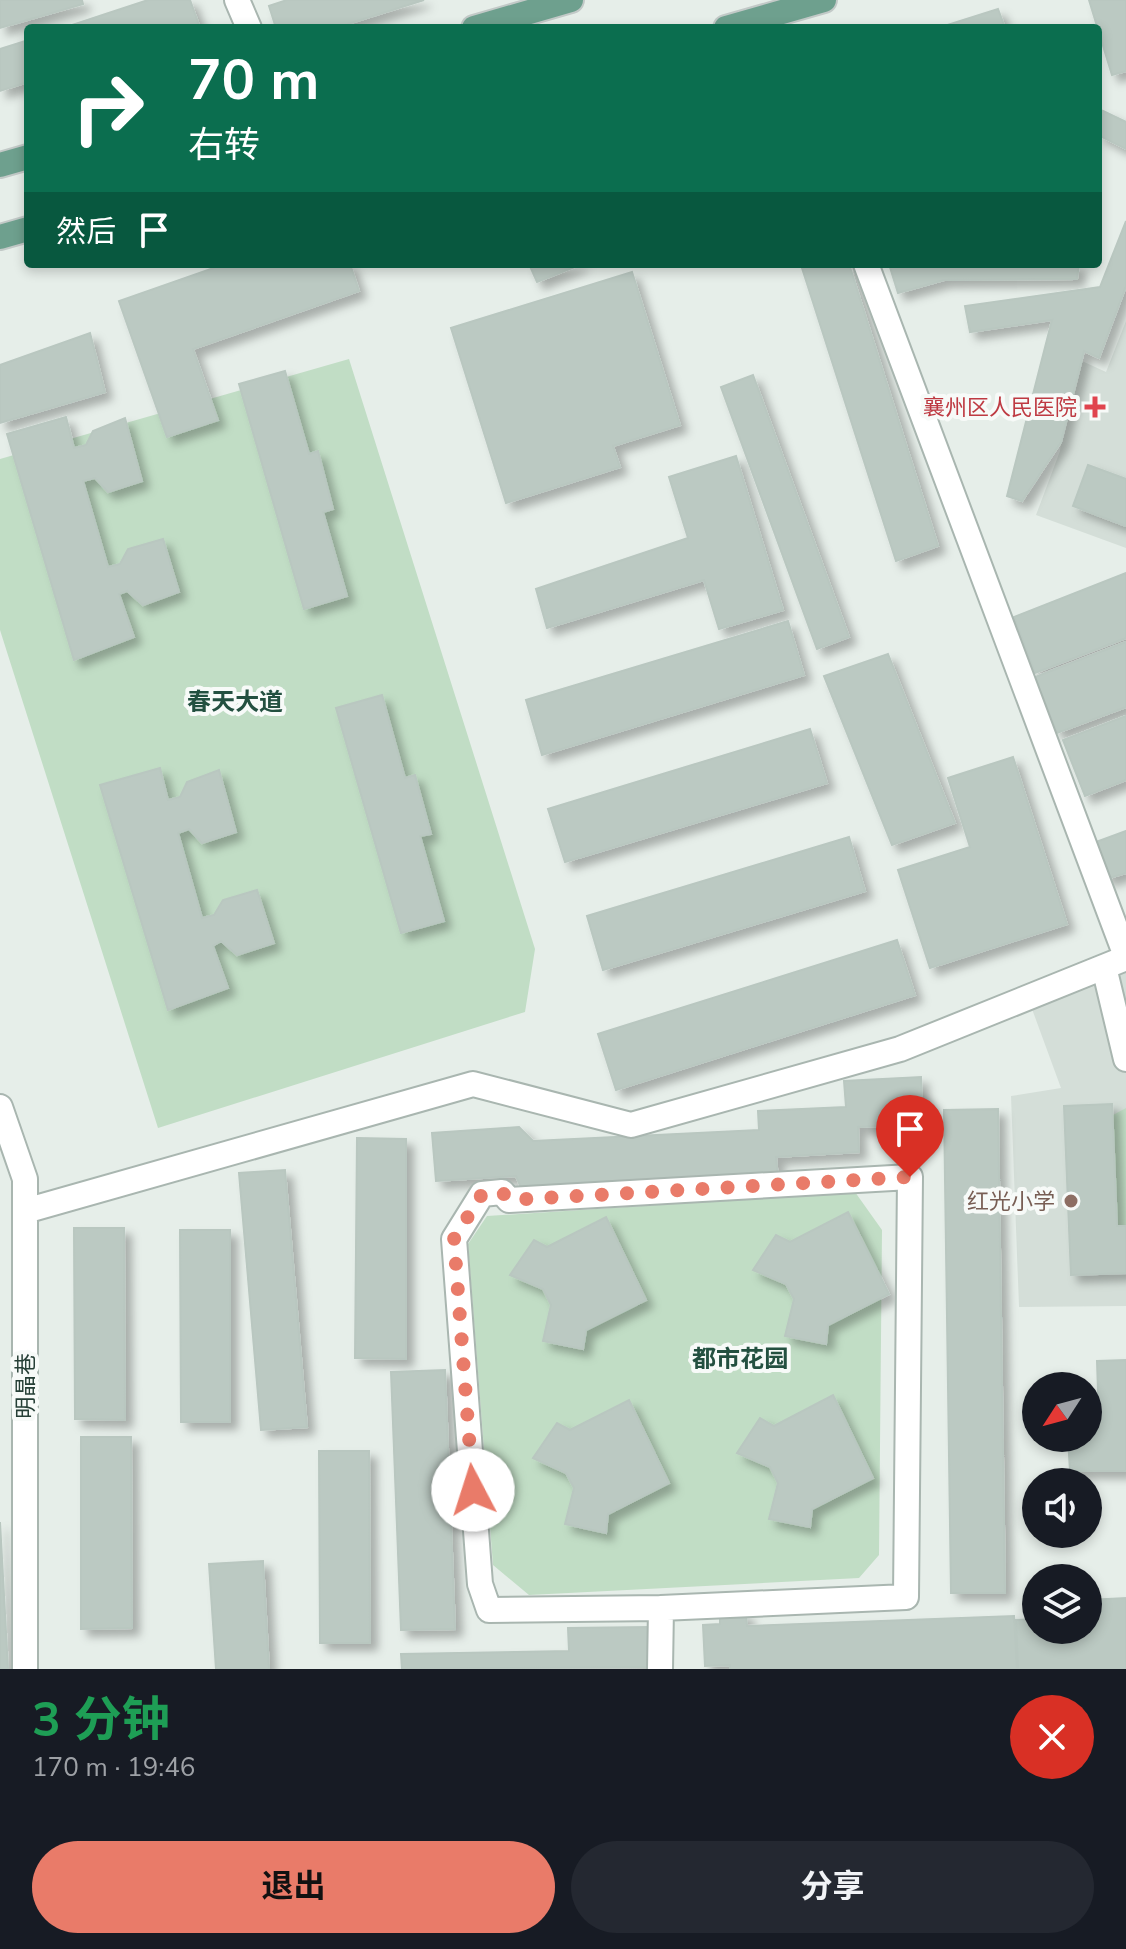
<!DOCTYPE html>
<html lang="zh">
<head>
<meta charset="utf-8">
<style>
	:root { --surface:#171b24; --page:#242831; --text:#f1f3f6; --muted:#9ea1a6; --accent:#e97b69 }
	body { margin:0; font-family:"Nunito Sans","Noto Sans SC",sans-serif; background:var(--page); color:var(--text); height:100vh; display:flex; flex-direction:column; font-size:30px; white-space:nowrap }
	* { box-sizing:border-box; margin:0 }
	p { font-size:26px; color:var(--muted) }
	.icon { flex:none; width:44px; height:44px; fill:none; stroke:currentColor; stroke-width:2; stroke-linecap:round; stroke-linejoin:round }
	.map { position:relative; height:1669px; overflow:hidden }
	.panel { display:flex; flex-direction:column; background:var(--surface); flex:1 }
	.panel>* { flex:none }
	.guide { position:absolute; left:24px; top:24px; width:1078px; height:244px; border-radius:8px; box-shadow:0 4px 12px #0003; background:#0b6e4f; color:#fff; overflow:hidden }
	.needle { width:52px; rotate:234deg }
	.fabs { position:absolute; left:1022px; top:1372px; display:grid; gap:16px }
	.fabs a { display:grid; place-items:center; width:80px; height:80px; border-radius:50%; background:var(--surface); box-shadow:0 4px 12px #0003; font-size:40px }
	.pin { position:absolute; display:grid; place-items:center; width:68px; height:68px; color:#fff; margin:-82px -34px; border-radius:50% 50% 50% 0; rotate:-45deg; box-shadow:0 0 8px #0007 }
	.pin .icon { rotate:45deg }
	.me { position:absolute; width:88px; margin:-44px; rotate:355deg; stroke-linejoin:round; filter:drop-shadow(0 0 6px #0008) }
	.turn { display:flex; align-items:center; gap:28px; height:168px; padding:0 32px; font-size:36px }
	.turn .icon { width:104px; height:104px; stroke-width:2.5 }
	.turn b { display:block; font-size:56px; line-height:68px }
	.then { display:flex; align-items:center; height:76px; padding:0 32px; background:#0003; gap:16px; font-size:30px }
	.round { display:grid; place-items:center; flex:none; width:84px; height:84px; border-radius:42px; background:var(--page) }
	.overview { display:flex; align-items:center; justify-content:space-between; height:136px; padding:0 32px }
	h1 { font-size:48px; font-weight:700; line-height:60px; color:#1e9e55 }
	.action { display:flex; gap:16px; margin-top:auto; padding:16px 32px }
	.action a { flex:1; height:92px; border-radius:48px; background:var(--accent); color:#111; font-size:32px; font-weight:700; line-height:92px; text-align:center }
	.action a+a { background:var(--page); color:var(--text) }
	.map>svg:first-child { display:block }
</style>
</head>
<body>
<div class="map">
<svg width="1126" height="1669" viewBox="0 0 1126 1669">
	<defs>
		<filter id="shadow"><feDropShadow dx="7" dy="7" stdDeviation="4" flood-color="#0004"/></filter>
	</defs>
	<rect width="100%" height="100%" fill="#e6eee9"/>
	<path fill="#d4ded8" d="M1126 321V548L1036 515 1060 451 1071 356 1106 372Z
		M1126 969V1306L1019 1307 1011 1096 1061 1088 1032 1009Z"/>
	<path fill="#c1ddc5" d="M349 359 535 949 525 1012 158 1128 0 630V459Z
		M1126 1108V1226H1117L1113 1115Z
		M855 1192 882 1230 879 1555 859 1578 529 1595 493 1565 468 1244 487 1216Z"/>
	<path fill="#bbc9c2" stroke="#b9c7c0" stroke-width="2" filter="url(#shadow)" d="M0 0H82L83 4 0 28Z
		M148 0H190L200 28H63Z
		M287 0H424L335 28H276L269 6Z
		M1089 0H1126V71L1112 75Z
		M998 9 1005 28H938Z
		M28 40V82L0 91V49Z
		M1103 111 1126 122V149L1098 135Z
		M1126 221V286L1099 358 1084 351 1061 442 1022 501 1007 496 1052 320 970 332 965 306 1100 287Z
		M225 264H350L359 291 193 349 218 420 167 437 119 301Z
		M529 264H582L537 282Z
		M818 264H849L938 546 896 561 802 268Z
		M889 264H1079L1077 279 944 280 898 293Z
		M632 272 680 425 613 446 620 467 506 503 451 328Z
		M90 333 105 392 0 423V365Z
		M285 371 309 454 318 451 333 509 323 512 347 596 304 609 239 384Z
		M753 375 849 637 817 649 721 387Z
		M66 417 74 448 86 445 93 431 125 418 142 481 108 492 95 478 83 481 108 567 120 564 128 549 163 539 179 592 143 605 127 591 119 594 134 637 74 660 7 434Z
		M736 456 783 610 719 629 704 580 547 628 536 589 688 538 669 477Z
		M1088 465 1126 479V526L1073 506Z
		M1126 573V638L1035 673 1014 617Z
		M788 621 804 675 542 755 526 700Z
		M1126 642V707L1057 733 1035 677Z
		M888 654 955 823 892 845 824 676Z
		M382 695 405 778 415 775 431 834 420 836 444 921 401 933 336 708Z
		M1126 716V780L1085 796 1063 740Z
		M810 729 827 783 565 862 548 809Z
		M1013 757 1067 924 930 968 898 870 970 847 948 778Z
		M160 768 168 800 180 797 187 782 219 770 236 832 202 843 189 829 178 833 202 918 214 915 223 900 257 890 274 943 237 955 221 941 213 946 228 988 168 1010 100 785Z
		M1126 831V873L1106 879 1093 843Z
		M849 837 865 891 603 970 587 916Z
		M897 940 915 995 616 1090 598 1034Z
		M921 1077 923 1124 858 1127 859 1152 776 1157 778 1178 522 1190 516 1176 436 1181 432 1133 519 1127 533 1141 759 1130 758 1111 846 1107 844 1081Z
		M1112 1104 1117 1226H1126V1273L1071 1275 1064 1106Z
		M998 1109 1005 1593H951L944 1110Z
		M357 1138 406 1139V1359L355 1358Z
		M285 1170 307 1427 261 1430 239 1173Z
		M848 1212 889 1294 828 1325 826 1344 785 1336 794 1299 786 1284 753 1270 776 1235 790 1242Z
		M606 1217 646 1300 586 1330 583 1349 543 1341 551 1305 543 1289 510 1275 534 1240 547 1247Z
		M74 1228H124L125 1420 75 1419Z
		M180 1230H230V1422H181Z
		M1126 1360V1471H1070L1068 1438H1088V1421L1099 1422 1097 1361Z
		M445 1370 455 1629 401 1630 391 1372Z
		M833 1395 873 1478 812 1509 810 1527 769 1519 778 1483 770 1467 737 1453 760 1418 774 1426Z
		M629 1400 669 1483 608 1514 606 1533 565 1524 574 1488 566 1473 533 1458 557 1423 570 1430Z
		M81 1437H131L132 1628 81 1629Z
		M319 1451H369L370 1643H320Z
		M0 1522 8 1669H0Z
		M263 1561 269 1669H216L209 1564Z
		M1126 1598V1669H1018L1016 1620 1036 1619V1630H1088V1600Z
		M746 1613 747 1626 1014 1616 1017 1669H730V1665L705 1666 703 1625 720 1624V1615Z
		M650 1627 651 1667 402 1669 401 1654 569 1651 568 1628Z"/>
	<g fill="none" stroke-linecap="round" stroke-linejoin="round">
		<g stroke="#a9b6b0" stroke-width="28">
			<path id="minor" d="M237 0 249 28
				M866 264 1126 956
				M1104 967 1126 1059
				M0 1107 25 1179V1669
				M25 1211 473 1084 631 1125 900 1049 1126 958
				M660 1669 661 1608 489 1610 480 1584 454 1239 482 1194 502 1192 509 1200 910 1177 906 1597 661 1608"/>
		</g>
		<g stroke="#c2c9c7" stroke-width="28">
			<path id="major" d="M474 28 571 0
				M726 28 824 0
				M0 165 28 157
				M0 237 28 229"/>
		</g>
		<use href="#minor" stroke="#fff" stroke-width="24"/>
		<use href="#major" stroke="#6ea08e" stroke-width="24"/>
	</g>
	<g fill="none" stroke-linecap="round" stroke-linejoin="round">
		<path stroke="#e97b69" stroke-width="14" stroke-dasharray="0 25.2" d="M473 1490 454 1239 482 1194 502 1192 509 1200 910 1177"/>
	</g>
	<path fill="#e0444e" stroke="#f7faf8" stroke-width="3" d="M1091 395h8v8h8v8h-8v8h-8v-8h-8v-8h8z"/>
	<circle fill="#8d6e63" stroke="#f7faf8" stroke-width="3" cx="1071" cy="1201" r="8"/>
	<g text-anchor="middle" stroke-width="8" stroke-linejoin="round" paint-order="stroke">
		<g font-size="22" fill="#be3a42" stroke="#f7faf8" text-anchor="end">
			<text x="1077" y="415">襄州区人民医院</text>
		</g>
		<g font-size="22" fill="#785e54" stroke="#f7faf8" text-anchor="end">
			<text x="1055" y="1209">红光小学</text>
		</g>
		<g font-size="22" fill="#263f36" stroke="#f7faf8">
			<text transform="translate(25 1386) rotate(-90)" y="8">明晶巷</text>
		</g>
		<g font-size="24" font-weight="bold" fill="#235040" stroke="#f7faf8">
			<text x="235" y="710">春天大道</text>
			<text x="740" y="1367">都市花园</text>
		</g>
	</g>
</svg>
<div class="fabs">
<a><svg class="needle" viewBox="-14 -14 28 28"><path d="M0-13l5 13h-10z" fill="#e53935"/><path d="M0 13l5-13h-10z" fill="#9ea1a6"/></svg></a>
<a><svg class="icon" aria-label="sound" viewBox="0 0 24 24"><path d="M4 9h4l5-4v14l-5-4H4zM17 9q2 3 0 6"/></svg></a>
<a><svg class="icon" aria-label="layers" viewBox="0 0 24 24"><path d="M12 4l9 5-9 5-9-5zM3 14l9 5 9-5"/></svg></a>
</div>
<div class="pin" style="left:910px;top:1177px;background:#d93025"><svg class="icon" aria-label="arrive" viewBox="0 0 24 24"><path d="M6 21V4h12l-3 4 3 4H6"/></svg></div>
<svg class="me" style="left:473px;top:1490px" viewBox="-20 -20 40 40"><circle r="19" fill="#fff"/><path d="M0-13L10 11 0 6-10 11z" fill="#e97b69"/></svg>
<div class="guide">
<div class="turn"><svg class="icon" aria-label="right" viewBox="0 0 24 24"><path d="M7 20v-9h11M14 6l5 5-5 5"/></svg><div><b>70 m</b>右转</div></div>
<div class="then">然后<svg class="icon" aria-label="arrive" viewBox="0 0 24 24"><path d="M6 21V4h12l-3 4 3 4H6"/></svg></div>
</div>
</div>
<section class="panel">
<div class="overview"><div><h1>3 分钟</h1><p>170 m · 19:46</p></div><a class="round" style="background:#d93025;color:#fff"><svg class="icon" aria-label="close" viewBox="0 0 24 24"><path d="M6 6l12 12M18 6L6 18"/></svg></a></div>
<div class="action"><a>退出</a><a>分享</a></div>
</section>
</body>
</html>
